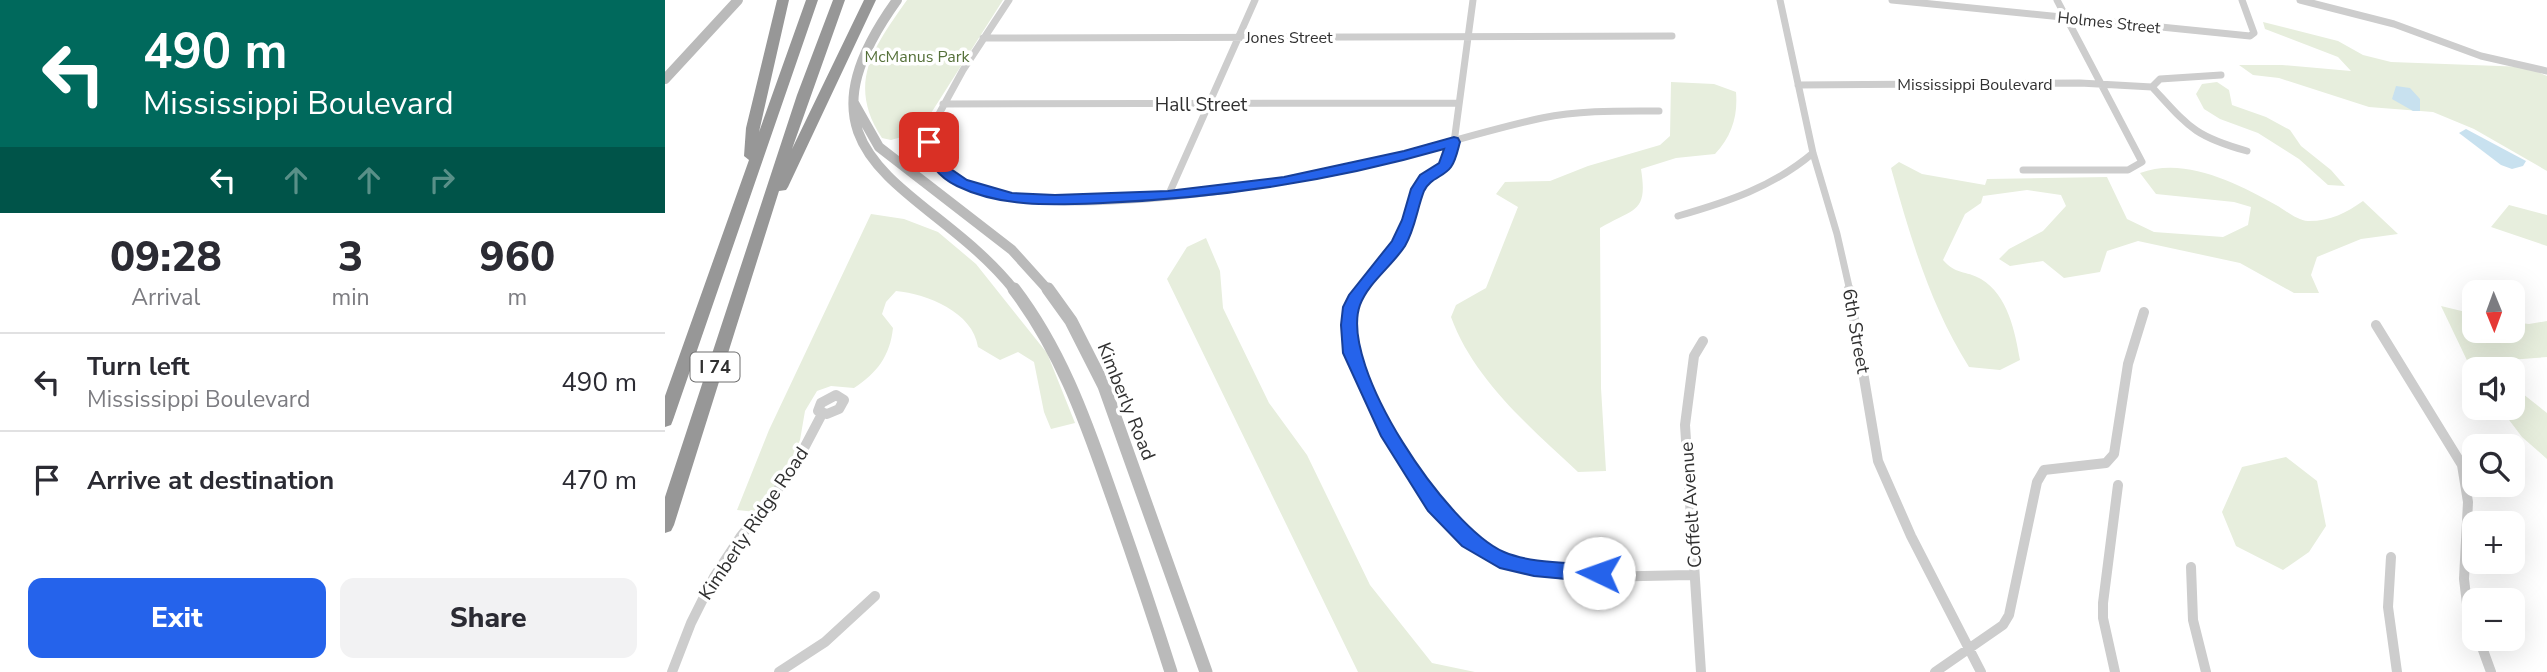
<!DOCTYPE html>
<html lang="en">
<head>
<meta charset="utf-8">
<style>
	:root { --surface:#fff; --page:#f2f2f3; --text:#2b2b33; --muted:#7c7c81; --line:#e1e1e2; --accent:#2563eb }
	body { margin:0; font-family:"Nunito Sans",sans-serif; background:var(--page); color:var(--text); height:100vh; display:flex; flex-direction:column; font-size:26px; white-space:nowrap }
	* { box-sizing:border-box; margin:0 }
	p { font-size:23px; color:var(--muted) }
	.icon { flex:none; width:38px; height:38px; fill:none; stroke:currentColor; stroke-width:2; stroke-linecap:round; stroke-linejoin:round }
	.map { position:relative; flex:1; overflow:hidden }
	.side { display:flex; flex-direction:column; background:var(--surface); width:665px }
	.side>* { flex:none }
	.top-card { background:#00695c; color:#fff; overflow:hidden }
	.needle { width:46px; rotate:179deg }
	.controls { position:absolute; left:1797px; top:280px; display:grid; gap:14px }
	.controls a { display:grid; place-items:center; width:63px; height:63px; border-radius:14px; background:var(--surface); box-shadow:0 7px 28px #0002; font-size:35px }
	.pin { position:absolute; display:grid; place-items:center; width:60px; height:60px; color:#fff; margin:-30px; border-radius:14px; box-shadow:0 4px 10px #0006 }
	.me { position:absolute; width:77px; margin:-38px; rotate:273deg; stroke-linejoin:round; filter:drop-shadow(0 0 5px #0008) }
	.turn { display:flex; align-items:center; gap:24px; height:147px; padding:0 28px; font-size:32px }
	.turn .icon { width:91px; height:91px; stroke-width:2.5 }
	.turn b { display:block; font-size:49px; line-height:60px }
	.lanes { display:flex; align-items:center; height:66px; padding:0 28px; background:#0003; justify-content:center; gap:35px; direction:ltr }
	.lanes .off { opacity:.35 }
	.eta { display:flex; justify-content:space-evenly; align-items:center; height:119px; text-align:center }
	.eta b { font-size:42px; font-weight:800; line-height:49px }
	.button { display:flex; gap:14px; margin-top:auto; padding:14px 28px }
	.button a { flex:1; height:80px; border-radius:14px; background:var(--accent); color:#fff; font-size:28px; font-weight:800; line-height:80px; text-align:center }
	.button a+a { background:var(--page); color:var(--text) }
	ul { padding:0; list-style:none }
	li { display:flex; align-items:center; gap:21px; height:98px; padding:0 28px; border-top:2px solid var(--line) }
	li div { flex:1 }
	li b { display:block; font-size:26px }
	li em { font-style:normal }
	main { display:flex; flex:1; min-height:0 }
	.map>svg:first-child { display:block }
</style>
</head>
<body>
<main>
<section class="side">
<div class="top-card">
<div class="turn"><svg class="icon" aria-label="left" viewBox="0 0 24 24"><path d="M17 20v-9H6M10 6l-5 5 5 5"/></svg><div><b>490 m</b>Mississippi Boulevard</div></div>
<div class="lanes"><svg class="icon" aria-label="left" viewBox="0 0 24 24"><path d="M17 20v-9H6M10 6l-5 5 5 5"/></svg><svg class="icon off" aria-label="ahead" viewBox="0 0 24 24"><path d="M12 20V5M6 11l6-6 6 6"/></svg><svg class="icon off" aria-label="ahead" viewBox="0 0 24 24"><path d="M12 20V5M6 11l6-6 6 6"/></svg><svg class="icon off" aria-label="right" viewBox="0 0 24 24"><path d="M7 20v-9h11M14 6l5 5-5 5"/></svg></div>
</div>
<div class="eta">
<div><b>09:28</b><p>Arrival</p></div>
<div><b>3</b><p>min</p></div>
<div><b>960</b><p>m</p></div>
</div>
<ul>
<li><svg class="icon" aria-label="left" viewBox="0 0 24 24"><path d="M17 20v-9H6M10 6l-5 5 5 5"/></svg><div><b>Turn left</b><p>Mississippi Boulevard</p></div><em>490 m</em></li>
<li><svg class="icon" aria-label="arrive" viewBox="0 0 24 24"><path d="M6 21V4h12l-3 4 3 4H6"/></svg><div><b>Arrive at destination</b></div><em>470 m</em></li>
</ul>
<div class="button"><a>Exit</a><a>Share</a></div>
</section>
<div class="map">
<svg width="1882" height="672" viewBox="0 0 1882 672">
	<rect width="100%" height="100%" fill="#fff"/>
	<path fill="#e7eedd" d="M242 0H338L254 132 226 140 217 138C181 83 209 47 242 0Z
		M1598 22 1673 41 1698 55 1726 62 1861 67 1882 76V171L1809 129 1768 112 1704 107 1614 78 1588 75 1574 65H1617L1686 71 1673 57 1600 29Z
		M1006 82 1049 84 1071 92C1073 116 1067 136 1050 154L1011 158 976 169C983 213 970 208 935 228L936 388 941 471 913 472C865 427 809 380 786 317L791 305 821 288 853 207 831 194 840 182 885 181 923 166 995 145 1005 136Z
		M1552 82 1564 90 1567 105 1601 117 1625 130 1636 146 1666 170 1680 186 1663 185 1634 159 1593 133 1555 119 1539 109 1531 94 1537 84Z
		M1234 162 1257 174 1320 185 1322 179 1442 177 1462 219 1489 232 1558 237 1583 225 1586 207 1569 202 1491 194 1475 173C1519 156 1572 183 1611 205 1620 210 1634 222 1644 221 1666 221 1681 213 1698 201L1733 234 1696 239 1652 257 1646 275 1654 293H1629L1575 263 1473 241 1442 251 1435 272 1399 278 1378 261 1345 266 1334 259 1344 249 1378 231 1401 206 1396 195 1362 190 1318 196 1316 203 1300 214 1278 260C1291 275 1300 270 1316 279 1343 295 1350 332 1355 360L1335 370 1304 367C1265 305 1246 239 1226 168Z
		M1844 205 1882 215V246L1826 227Z
		M206 214 239 219 273 232 311 264 382 353 410 423 386 429 379 412 369 362 353 352 335 360 313 347C308 312 262 294 231 291L221 302 217 314 228 328C225 356 212 373 189 388L166 386 152 391 140 411 135 440 121 471 91 512 72 510 104 430Z
		M541 238 555 271 558 308 604 403 642 455 705 585 767 663 810 672H693L502 279 522 247Z
		M1776 306 1809 314 1810 331H1848V322L1864 324 1882 321V357L1844 360V369H1810L1809 375Z
		M1848 386 1882 413V459L1857 437 1835 408H1848Z
		M1621 457 1652 481 1661 526 1644 552 1618 570 1571 546 1557 512 1577 467Z"/>
	<path fill="#c8e1ef" d="M1731 86 1745 88 1755 99V111H1748L1727 99Z
		M1801 129 1861 161 1858 166 1847 169 1836 165 1794 133Z"/>
	<g fill="none" stroke-linecap="round" stroke-linejoin="round">
		<path stroke="#cdcdcd" stroke-width="7" d="M344 0 298 70 263 134C266 152 273 168 289 178 364 228 600 187 687 168 751 153 813 132 877 118 916 110 955 111 994 111
			M1115 0 1148 153 1172 234 1185 291
			M1227 0 1585 36 1589 33 1577 0
			M1635 0 1729 24 1816 56 1882 71
			M318 38 1007 36
			M1133 85 1415 83 1487 87
			M1487 87C1523 126 1528 136 1582 151
			M1487 87 1495 79 1556 75
			M278 104 794 103
			M1358 170H1463L1477 162 1392 0
			M503 196 590 0
			M1013 216C1062 202 1108 187 1148 153
			M695 291 734 243 754 186 782 161 788 150 808 0"/>
		<path stroke="#cdcdcd" stroke-width="10" d="M696 289C687 303 683 318 684 335 687 361 700 385 712 409 740 465 775 531 834 559 889 584 969 575 1029 575
			M1184 289 1213 461 1246 536 1316 672
			M1711 325 1797 465 1803 502 1799 579 1802 604 1810 627
			M171 395 179 400 174 409 162 414 153 411 156 403Z
			M1726 557 1723 607 1732 672
			M1526 567 1528 620 1541 672
			M1814 639 1826 672
			M7 672 26 623 49 577 76 536 126 473 157 414
			M114 672 160 642 210 596
			M1036 672 1020 425 1029 356 1038 341
			M1270 672 1338 625 1344 615 1372 482 1379 470 1441 463 1449 454 1463 364 1479 312
			M1450 672 1438 618V603L1453 485"/>
		<path stroke="#bababa" stroke-width="10" d="M232 0C113 165 266 184 350 291
			M0 79 73 0
			M189 103 214 147 347 250 384 291"/>
		<path stroke="#bababa" stroke-width="13" d="M349 289C394 348 419 416 443 485 465 547 486 609 506 672
			M383 289 406 321 439 386 541 672"/>
		<path fill="#979797" fill-rule="evenodd" d="M112 0H124L94 132 141 0H153L8 420 6 425 0 427V396L84 160 79 156 81 128Z
			M168 0H180L127 149 199 0H211L123 187 121 190 114 191 9 525 6 531 0 533V497L132 95Z"/>
	</g>
	<path fill="#2563eb" stroke="#184099" stroke-width="2" d="M264 137 271 142 275 156 283 167 302 180 347 193 390 195 503 191 619 177 739 151 789 137 793 138 795 142C793 149 791 160 786 167 779 177 765 178 759 191 752 209 750 229 740 246 727 266 703 283 695 305 673 366 783 528 839 552 867 564 904 562 934 565L941 567 943 573 941 579 934 582 869 576 835 568 797 546 763 511 716 436 678 353 676 325 678 307 684 295 727 241 737 220 746 189 755 175 774 163 779 149C668 181 554 198 438 203 389 205 337 208 292 186 273 177 262 161 258 142Z"/>
	<g text-anchor="middle" stroke-width="7" stroke-linejoin="round" paint-order="stroke">
		<g font-size="16" fill="#303030" stroke="#fff">
			<text transform="translate(1444 22) rotate(6)" y="6">Holmes Street</text>
			<text x="624" y="43">Jones Street</text>
			<text x="1310" y="90">Mississippi Boulevard</text>
		</g>
		<g font-size="16" fill="#557039" stroke="#fff">
			<text x="252" y="62">McManus Park</text>
		</g>
		<rect fill="#fff" stroke="#6e6e6e" stroke-width="2" x="25.5" y="352.5" width="49" height="29" rx="5"/>
		<g font-size="18" font-weight="bold" fill="#303030">
			<text x="50" y="373">I 74</text>
		</g>
		<g font-size="19" fill="#303030" stroke="#fff">
			<text x="536" y="111">Hall Street</text>
			<text transform="translate(1192 331) rotate(80)" y="7">6th Street</text>
			<text transform="translate(462 401) rotate(68)" y="7">Kimberly Road</text>
			<text transform="translate(1025 505) rotate(-94)" y="7">Coffelt Avenue</text>
			<text transform="translate(88 523) rotate(-56)" y="7">Kimberly Ridge Road</text>
		</g>
	</g>
</svg>
<div class="controls">
<a><svg class="needle" viewBox="-14 -14 28 28"><path d="M0-13l5 13h-10z" fill="#e53935"/><path d="M0 13l5-13h-10z" fill="#7c7c81"/></svg></a>
<a><svg class="icon" aria-label="sound" viewBox="0 0 24 24"><path d="M4 9h4l5-4v14l-5-4H4zM17 9q2 3 0 6"/></svg></a>
<a><svg class="icon" aria-label="search" viewBox="0 0 24 24"><circle cx="10" cy="10" r="6"/><path d="M15 15l6 6"/></svg></a>
<a>+</a>
<a>−</a>
</div>
<div class="pin" style="left:264px;top:142px;background:#d93025"><svg class="icon" aria-label="arrive" viewBox="0 0 24 24"><path d="M6 21V4h12l-3 4 3 4H6"/></svg></div>
<svg class="me" style="left:934px;top:573px" viewBox="-20 -20 40 40"><circle r="19" fill="#fff"/><path d="M0-13L10 11 0 6-10 11z" fill="#2563eb"/></svg>
</div>
</main>
</body>
</html>
